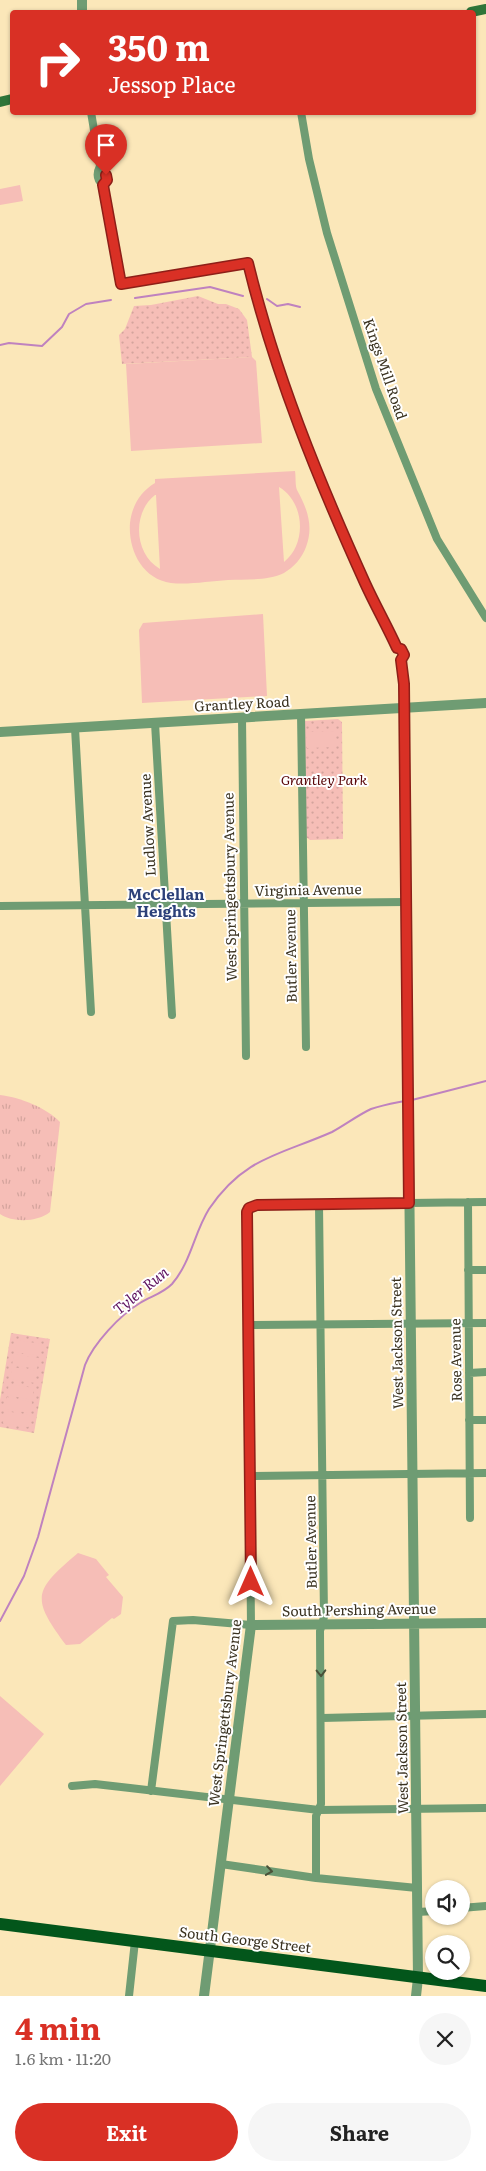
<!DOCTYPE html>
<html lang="en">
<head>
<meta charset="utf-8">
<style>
	:root { --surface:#fff; --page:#f6f6f6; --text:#222; --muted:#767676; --accent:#d93025 }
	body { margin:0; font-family:Literata,serif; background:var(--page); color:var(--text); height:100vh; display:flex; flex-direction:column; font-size:19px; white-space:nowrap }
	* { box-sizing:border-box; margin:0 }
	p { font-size:16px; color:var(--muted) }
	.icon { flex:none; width:28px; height:28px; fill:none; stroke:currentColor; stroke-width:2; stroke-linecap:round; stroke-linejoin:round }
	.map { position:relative; height:1996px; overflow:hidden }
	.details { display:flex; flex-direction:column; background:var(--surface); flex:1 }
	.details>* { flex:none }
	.top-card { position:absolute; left:10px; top:10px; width:466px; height:105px; border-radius:5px; box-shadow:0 1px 4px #0004; background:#d93025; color:#fff; overflow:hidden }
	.buttons { position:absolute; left:425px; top:1880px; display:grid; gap:10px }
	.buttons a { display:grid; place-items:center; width:45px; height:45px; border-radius:50%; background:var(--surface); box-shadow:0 1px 4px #0004; font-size:25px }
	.pin { position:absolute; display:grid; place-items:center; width:42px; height:42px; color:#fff; margin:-51px -21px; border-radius:50% 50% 50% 0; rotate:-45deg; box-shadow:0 0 5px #0007 }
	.pin .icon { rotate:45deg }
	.me { position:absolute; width:55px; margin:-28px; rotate:0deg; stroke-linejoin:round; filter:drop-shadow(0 0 4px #0008) }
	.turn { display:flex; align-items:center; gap:18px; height:105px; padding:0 15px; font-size:22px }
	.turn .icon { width:65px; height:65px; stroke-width:2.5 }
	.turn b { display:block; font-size:35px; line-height:42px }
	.round { display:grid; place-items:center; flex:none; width:52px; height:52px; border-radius:26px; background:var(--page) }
	.head { display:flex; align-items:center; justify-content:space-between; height:85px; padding:0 15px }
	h1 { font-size:30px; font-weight:700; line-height:38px; color:var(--accent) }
	.button { display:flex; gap:10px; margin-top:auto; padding:10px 15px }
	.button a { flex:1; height:58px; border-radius:30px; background:var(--accent); color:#fff; font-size:20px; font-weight:700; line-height:58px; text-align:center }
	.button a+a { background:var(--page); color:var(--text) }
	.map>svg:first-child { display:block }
</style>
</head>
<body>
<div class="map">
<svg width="486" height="1996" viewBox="0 0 486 1996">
	<defs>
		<pattern id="grass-tufts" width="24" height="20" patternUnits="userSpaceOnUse" patternTransform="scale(1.25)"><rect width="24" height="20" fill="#f6beb7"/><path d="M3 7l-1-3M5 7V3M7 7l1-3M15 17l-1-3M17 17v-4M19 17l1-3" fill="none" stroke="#d4a49d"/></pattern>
		<pattern id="park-dots" width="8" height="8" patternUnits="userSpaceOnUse" patternTransform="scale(1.25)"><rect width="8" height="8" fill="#f6beb7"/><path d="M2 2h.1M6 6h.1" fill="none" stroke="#d4a49d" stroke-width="1.8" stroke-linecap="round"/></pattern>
	</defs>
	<rect width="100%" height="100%" fill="#fbe7b9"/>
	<path fill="url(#grass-tufts)" d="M0 1095C19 1097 47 1108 60 1122L50 1212C38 1222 13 1223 0 1214Z"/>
	<path fill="url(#park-dots)" d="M198 296 218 304H226L239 309 247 320 252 357 122 364 119 335 125 329 134 306 151 305Z
		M338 719 342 722 343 839 310 840 306 837 304 723 305 721Z
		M11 1333 50 1339 34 1433 0 1427V1400Z"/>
	<path fill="#f6beb7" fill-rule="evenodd" d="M20 185 23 201 0 205V189Z
		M252 357 256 361 262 443 131 451 126 364Z
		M295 471C296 477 295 485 297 490 307 508 314 526 306 547 302 558 294 567 284 573 268 581 246 579 228 580 210 581 189 585 171 583 142 579 128 550 130 523 132 506 140 492 155 483V479ZM279 487C305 502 307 544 284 562ZM155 495H156L160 569C134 554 132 513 155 495Z
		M263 614 267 696 142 703 139 630 143 623Z
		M336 731V747L307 748 306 732Z
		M17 1340 42 1344 40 1356 15 1352Z
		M14 1354 39 1358 37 1369 12 1365Z
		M12 1367 37 1371 35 1383 10 1379Z
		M9 1384 34 1388 32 1400 7 1395Z
		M7 1397 32 1402 30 1413 5 1409Z
		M5 1411 30 1415 28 1427 3 1423Z
		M78 1553 96 1559 109 1575 106 1577 123 1597 121 1614 114 1619 112 1618 80 1644 66 1645C31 1598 33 1591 78 1553Z
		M0 1696 44 1734 0 1786Z"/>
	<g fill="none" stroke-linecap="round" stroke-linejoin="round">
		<path stroke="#bf82bf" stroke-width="2" d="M135 298 210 287 243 296
			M267 299 277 306 288 304 300 307
			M0 345 9 343 42 346 62 327 69 314 86 304 111 300
			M412 1100 486 1081
			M0 1621 24 1576 38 1537 85 1365C93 1344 120 1315 140 1303 151 1296 162 1294 172 1284 191 1262 194 1233 209 1209 244 1157 280 1155 332 1132 345 1125 358 1115 371 1109 382 1105 394 1103 404 1101"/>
		<path stroke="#6f9c73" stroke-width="8" d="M91 112 100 166C96 174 97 180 103 185L121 284 248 263C276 377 321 487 370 594 378 612 388 630 397 648L401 649 404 655 401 660 404 708
			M301 112 309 159 327 233 376 389 437 539 486 618
			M100 166 105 171 107 180 103 185
			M301 714 306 1047
			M242 718 246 1056
			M155 723 172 1015
			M75 728 91 1012
			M0 906 406 902
			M468 1202 470 1518
			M468 1270H486
			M249 1325 486 1323
			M469 1373 486 1372
			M469 1420H486
			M251 1476 486 1473
			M322 1718 486 1714
			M72 1786 95 1784 130 1788 319 1810 486 1808
			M151 1791 173 1621 193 1620 251 1625 247 1219 249 1208 257 1205 486 1202
			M221 1864 316 1878 417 1888
			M316 1878V1816L321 1804 320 1631 324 1617 319 1205
			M461 1908 486 1906
			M418 1912 434 1911
			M129 1996 135 1941"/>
		<path stroke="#6f9c73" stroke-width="10" d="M82 0V12
			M404 708 418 1978 416 1996
			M0 732 486 703
			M204 1996 251 1625 486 1623"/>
		<path stroke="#2e7539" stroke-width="10" d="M471 12 486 9
			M0 102 12 99"/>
		<path stroke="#03561b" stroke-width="12" d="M0 1924 486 1986"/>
	</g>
	<defs><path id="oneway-chevron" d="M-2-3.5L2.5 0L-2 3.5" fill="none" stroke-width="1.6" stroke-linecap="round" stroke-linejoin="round" transform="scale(1.25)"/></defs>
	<g stroke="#4a5239">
		<use href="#oneway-chevron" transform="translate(321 1673) rotate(89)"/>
		<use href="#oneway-chevron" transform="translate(269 1871) rotate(8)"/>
	</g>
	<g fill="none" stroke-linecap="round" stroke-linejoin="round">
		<g stroke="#8d1f18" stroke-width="12">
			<path id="route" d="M106 175 107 180 103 185 121 284 248 263C275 374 318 479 365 583 375 605 387 626 397 648L401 649 404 655 401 660 404 684 409 1203 257 1205 249 1208 247 1212 251 1582"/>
		</g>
		<use href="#route" stroke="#d93025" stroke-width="9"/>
	</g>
	<g text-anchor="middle" stroke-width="4" stroke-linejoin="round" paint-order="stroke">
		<g font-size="14" fill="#3a3220" stroke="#fff">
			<text transform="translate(385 369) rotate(71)" y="5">Kings Mill Road</text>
			<text transform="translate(242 704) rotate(-3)" y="5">Grantley Road</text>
			<text transform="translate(148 825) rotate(-93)" y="5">Ludlow Avenue</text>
			<text transform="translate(230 887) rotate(-91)" y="5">West Springettsbury Avenue</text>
			<text transform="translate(308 890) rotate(-1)" y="5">Virginia Avenue</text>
			<text transform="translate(291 956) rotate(-91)" y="5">Butler Avenue</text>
			<text transform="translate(397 1343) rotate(-91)" y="5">West Jackson Street</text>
			<text transform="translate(456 1360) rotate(-91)" y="5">Rose Avenue</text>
			<text transform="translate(311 1542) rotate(-91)" y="5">Butler Avenue</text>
			<text transform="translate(359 1610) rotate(-1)" y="5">South Pershing Avenue</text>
			<text transform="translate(225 1713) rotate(-83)" y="5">West Springettsbury Avenue</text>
			<text transform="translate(402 1748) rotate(-91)" y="5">West Jackson Street</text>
			<text transform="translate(245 1940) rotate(7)" y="5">South George Street</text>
		</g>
		<g font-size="14" font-style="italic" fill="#590709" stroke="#fff">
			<text x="324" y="785">Grantley Park</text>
		</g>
		<g font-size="15" font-weight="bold" fill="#2c4179" stroke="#fff">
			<text x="166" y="900">McClellan<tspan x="166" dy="17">Heights</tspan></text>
		</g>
		<g font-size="15" font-style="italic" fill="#5c105e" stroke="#fff">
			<text transform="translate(141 1291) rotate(-39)" y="5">Tyler Run</text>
		</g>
	</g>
</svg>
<div class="buttons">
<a><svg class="icon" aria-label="sound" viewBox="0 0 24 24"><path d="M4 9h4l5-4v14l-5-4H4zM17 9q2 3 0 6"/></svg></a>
<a><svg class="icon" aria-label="search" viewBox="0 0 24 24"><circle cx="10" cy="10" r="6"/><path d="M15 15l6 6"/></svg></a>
</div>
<div class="pin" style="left:106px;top:175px;background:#d93025"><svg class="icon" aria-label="arrive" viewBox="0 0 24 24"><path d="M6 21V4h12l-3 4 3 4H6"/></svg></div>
<svg class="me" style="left:251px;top:1582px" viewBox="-20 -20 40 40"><path d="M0-17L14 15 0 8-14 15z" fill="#d93025" stroke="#fff" stroke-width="4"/></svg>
<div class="top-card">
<div class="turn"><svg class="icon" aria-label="right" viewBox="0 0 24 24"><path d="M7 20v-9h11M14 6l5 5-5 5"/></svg><div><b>350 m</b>Jessop Place</div></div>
</div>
</div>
<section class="details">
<div class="head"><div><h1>4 min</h1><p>1.6 km · 11:20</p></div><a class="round"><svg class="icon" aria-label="close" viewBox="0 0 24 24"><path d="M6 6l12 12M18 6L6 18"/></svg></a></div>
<div class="button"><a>Exit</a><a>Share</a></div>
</section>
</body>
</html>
